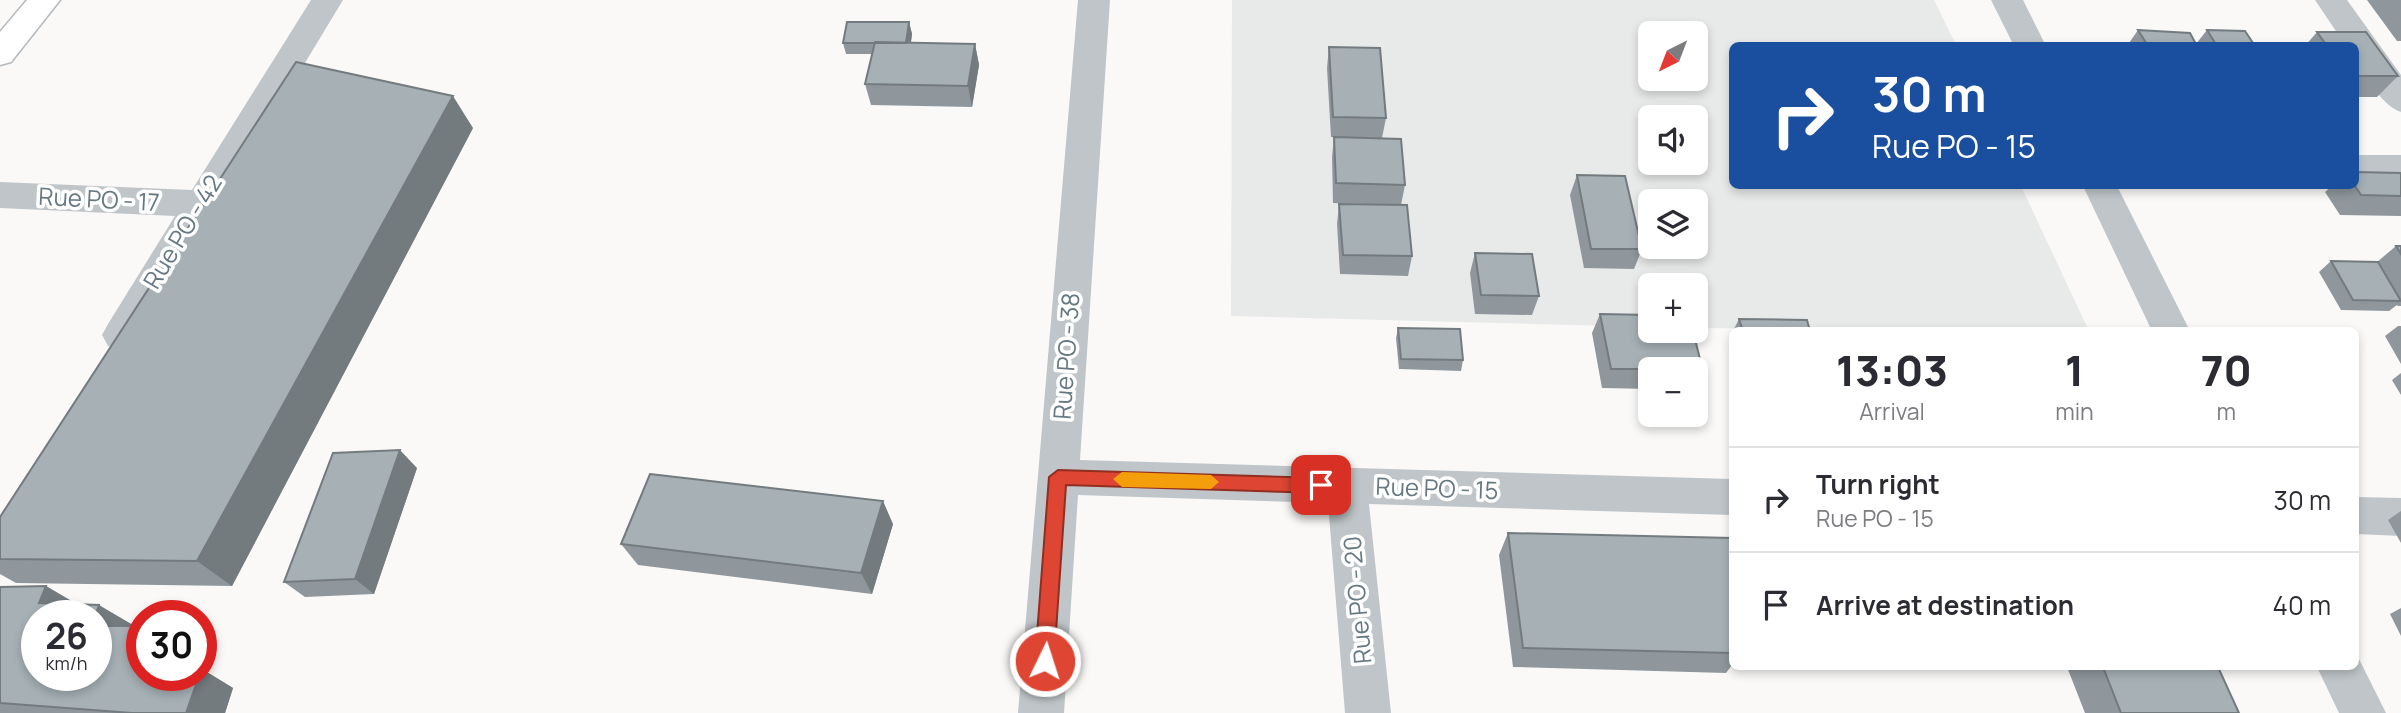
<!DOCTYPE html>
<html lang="en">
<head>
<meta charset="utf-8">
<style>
	:root { --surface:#fff; --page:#f7f7f7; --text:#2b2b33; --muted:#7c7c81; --line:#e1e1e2 }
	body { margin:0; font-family:Manrope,sans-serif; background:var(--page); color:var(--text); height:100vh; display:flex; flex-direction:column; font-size:26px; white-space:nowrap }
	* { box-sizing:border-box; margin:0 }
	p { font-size:23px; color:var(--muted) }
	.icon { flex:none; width:38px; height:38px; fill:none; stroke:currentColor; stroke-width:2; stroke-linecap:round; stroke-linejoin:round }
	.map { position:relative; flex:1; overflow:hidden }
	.details { position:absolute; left:1729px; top:327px; width:630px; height:343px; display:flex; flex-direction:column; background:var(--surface); border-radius:10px; box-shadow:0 4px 10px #0003 }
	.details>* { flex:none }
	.guide { position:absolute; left:1729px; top:42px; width:630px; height:147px; border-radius:10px; box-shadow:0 4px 10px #0003; background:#1a4fa0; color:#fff; overflow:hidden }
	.needle { width:46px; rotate:222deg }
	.tools { position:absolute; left:1638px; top:21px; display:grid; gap:14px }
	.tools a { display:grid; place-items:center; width:70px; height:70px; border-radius:10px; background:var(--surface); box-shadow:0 4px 10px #0003; font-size:35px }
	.speed { position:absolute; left:21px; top:600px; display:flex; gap:14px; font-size:35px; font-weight:700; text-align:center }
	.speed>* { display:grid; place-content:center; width:91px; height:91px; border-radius:50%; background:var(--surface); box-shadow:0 4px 10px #0003; line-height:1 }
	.speed small { font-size:18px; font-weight:400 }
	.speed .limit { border:10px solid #d22; background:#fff; color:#111 }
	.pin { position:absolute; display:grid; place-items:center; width:60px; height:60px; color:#fff; margin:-30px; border-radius:14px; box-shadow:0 4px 10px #0006 }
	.me { position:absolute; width:77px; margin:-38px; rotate:4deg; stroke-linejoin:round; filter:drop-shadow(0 0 5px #0008) }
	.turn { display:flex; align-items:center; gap:24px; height:147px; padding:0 28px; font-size:32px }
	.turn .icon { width:91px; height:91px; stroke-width:2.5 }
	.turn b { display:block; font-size:49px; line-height:60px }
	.eta { display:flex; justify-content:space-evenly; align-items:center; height:119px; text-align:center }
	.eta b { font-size:42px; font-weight:800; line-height:49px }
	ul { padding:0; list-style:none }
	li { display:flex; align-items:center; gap:21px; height:105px; padding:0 28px; border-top:2px solid var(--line) }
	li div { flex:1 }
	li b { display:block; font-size:26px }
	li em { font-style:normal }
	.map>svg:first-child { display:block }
</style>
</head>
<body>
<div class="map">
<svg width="2401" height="713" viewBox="0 0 2401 713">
	<rect width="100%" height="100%" fill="#faf9f8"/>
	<path fill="#e8e9e9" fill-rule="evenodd" d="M1232 0H1934L1956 45 1732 46V186H2021L2089 331 1696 328V285H1650V327L1231 316ZM1650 33H1696V79H1650ZM1650 117H1696V163H1650ZM1650 201H1696V247H1650Z"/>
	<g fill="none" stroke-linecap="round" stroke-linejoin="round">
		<g stroke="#b3b9bc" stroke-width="3">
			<path id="major" d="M27 0H60L11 62 0 65V32Z"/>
		</g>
		<path fill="#bfc5c8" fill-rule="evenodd" d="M311 0H343L134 346 121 350 108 346 102 335 108 324 175 216 0 208V182L192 190Z
			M1078 0H1110L1080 460 1732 479V515L1369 504 1391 713H1345L1328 503 1078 495 1064 713H1018Z
			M1991 0H2023L2046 46H2014Z
			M2315 0H2347L2401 75V112C2381 106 2356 66 2356 46H2346Z
			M2356 155H2401V181H2356Z
			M2083 186H2117L2190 331H2152Z
			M2356 497 2401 498V536L2356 534Z
			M2356 653 2386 713H2339L2317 667H2356Z"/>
		<use href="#major" fill="#fff" fill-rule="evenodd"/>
	</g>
	<path fill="#8f979c" d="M2367 0H2401V41H2397Z
		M909 22 912 34 911 43 975 44 979 65 972 107 871 105 865 84 872 54H846L843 43Z
		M2138 30 2196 44 2207 30 2255 46H2127Z
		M2317 32H2366L2398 76 2377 97H2356V46H2305Z
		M1329 47 1386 118 1382 138 1405 185 1401 205 1333 203 1332 157 1334 137H1331L1327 68Z
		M473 128 232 586 16 583 0 574V517Z
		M2401 173V216L2340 215 2325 192 2332 186H2355Z
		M1577 175 1642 249 1634 269 1584 268 1570 195Z
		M1339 204 1412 256 1408 276 1340 274 1337 224Z
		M2396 246H2401V306H2398L2397 305 2389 311 2341 310 2319 272 2331 261 2377 262Z
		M1475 253 1539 296 1532 315 1475 314 1470 273Z
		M1600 314 1703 371 1696 385V369H1650V389L1602 388 1592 333Z
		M1739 319 1810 331H1733Z
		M2398 326H2401V364L2385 336Z
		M1398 328 1463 360 1461 371 1399 369 1396 338Z
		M1732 331V353L1729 338Z
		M2401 373V395L2392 380Z
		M417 468 374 594 305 597 284 582Z
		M2401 511V543L2388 520Z
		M893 524 872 594 638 565 621 544Z
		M1508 533 1732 538V665L1726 673 1513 667 1499 555Z
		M46 586 77 604 133 625 201 676V640L211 646 202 669 233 688 225 713H0V587Z
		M2401 608V636L2390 614Z
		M2067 667H2218L2239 713H2085Z"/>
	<path fill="#747b7f" d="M909 22 912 34 909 54 906 43Z
		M975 44 979 65 972 107 968 86Z
		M453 96 473 128 232 586 197 561Z
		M400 450 417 468 374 594 355 579Z
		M883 501 893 524 872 594 861 573Z
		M46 586 81 607 39 603Z
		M99 605 133 625 125 646 96 629V616H95Z
		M201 640 211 646 202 669 233 688 225 713H186L194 676H201Z"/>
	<path fill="#a6b0b5" stroke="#747b7f" stroke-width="2" d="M847 22H909L906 43H843Z
		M2138 30 2190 33 2197 46H2148Z
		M2207 30 2245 31 2255 46H2217Z
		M2317 32H2366L2398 76H2356V46H2327Z
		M875 42 975 44 968 86 865 84Z
		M1329 47 1380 48 1386 118 1333 117Z
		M296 62 453 96 197 561 0 559V517Z
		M1334 137 1401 139 1405 185 1336 183Z
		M2356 172 2401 173V196L2361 195 2355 186Z
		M1577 175 1625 176 1642 249H1591Z
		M1339 204 1407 205 1412 256 1343 255Z
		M2396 246H2401V254Z
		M1475 253 1532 254 1539 296 1481 295Z
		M2331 261 2378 262 2401 301 2353 300Z
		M1600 314 1650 315V331H1693L1703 371H1696V369H1611Z
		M1739 319 1807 320 1810 331H1743Z
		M1398 328 1460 329 1463 360 1401 359Z
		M400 450 355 579 284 582 333 453Z
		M650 474 883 501 861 573 621 544Z
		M1508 533 1732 538V653L1523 648Z
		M46 586 39 603 99 605 95 616H37V676H96V626H142V676H199L186 713H132L0 703V587Z
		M2103 667H2218L2239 713H2121Z"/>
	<path fill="#de4633" stroke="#902e21" stroke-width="2" d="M1058 470 1321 478 1329 485 1321 493 1066 485 1054 661 1051 667 1045 669 1038 667 1035 661 1049 477Z"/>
	<path fill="#f59e0b" d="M1122 472 1211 475 1219 482 1211 489 1122 487 1113 479Z"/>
	<g text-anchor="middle" stroke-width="7" stroke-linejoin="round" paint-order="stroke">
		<g font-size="24" fill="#667982" stroke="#fff">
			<text transform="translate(99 200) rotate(3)" y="8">Rue PO - 17</text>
			<text transform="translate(183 232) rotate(-59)" y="8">Rue PO - 42</text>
			<text transform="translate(1067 356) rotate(-86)" y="8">Rue PO - 38</text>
			<text transform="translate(1437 489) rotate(2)" y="8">Rue PO - 15</text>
			<text transform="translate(1358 600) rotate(-95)" y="8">Rue PO - 20</text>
		</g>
	</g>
</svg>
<div class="tools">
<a><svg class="needle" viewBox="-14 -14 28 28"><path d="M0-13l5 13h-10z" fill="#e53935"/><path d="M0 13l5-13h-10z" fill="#7c7c81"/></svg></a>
<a><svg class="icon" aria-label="sound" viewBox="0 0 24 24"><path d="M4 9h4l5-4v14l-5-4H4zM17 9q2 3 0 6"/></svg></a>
<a><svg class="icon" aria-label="layers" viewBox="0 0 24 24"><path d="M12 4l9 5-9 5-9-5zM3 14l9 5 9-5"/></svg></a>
<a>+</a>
<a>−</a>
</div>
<div class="speed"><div>26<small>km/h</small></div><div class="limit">30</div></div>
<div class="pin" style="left:1321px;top:485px;background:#d93025"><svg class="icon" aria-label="arrive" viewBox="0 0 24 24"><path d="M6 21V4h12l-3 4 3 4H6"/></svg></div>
<svg class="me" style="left:1045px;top:661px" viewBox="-20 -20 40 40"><circle r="17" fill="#de4633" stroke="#fff" stroke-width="3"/><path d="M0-11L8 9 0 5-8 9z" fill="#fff"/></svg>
<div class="guide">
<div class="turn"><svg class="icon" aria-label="right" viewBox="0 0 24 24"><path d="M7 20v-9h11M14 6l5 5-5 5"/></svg><div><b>30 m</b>Rue PO - 15</div></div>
</div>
<section class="details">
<div class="eta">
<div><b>13:03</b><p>Arrival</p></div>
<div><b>1</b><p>min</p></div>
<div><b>70</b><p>m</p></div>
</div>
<ul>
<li><svg class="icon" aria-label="right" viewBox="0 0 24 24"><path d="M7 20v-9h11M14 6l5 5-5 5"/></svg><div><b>Turn right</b><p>Rue PO - 15</p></div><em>30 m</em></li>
<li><svg class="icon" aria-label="arrive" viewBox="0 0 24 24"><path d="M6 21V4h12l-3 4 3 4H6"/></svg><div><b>Arrive at destination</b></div><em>40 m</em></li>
</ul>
</section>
</div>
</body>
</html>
